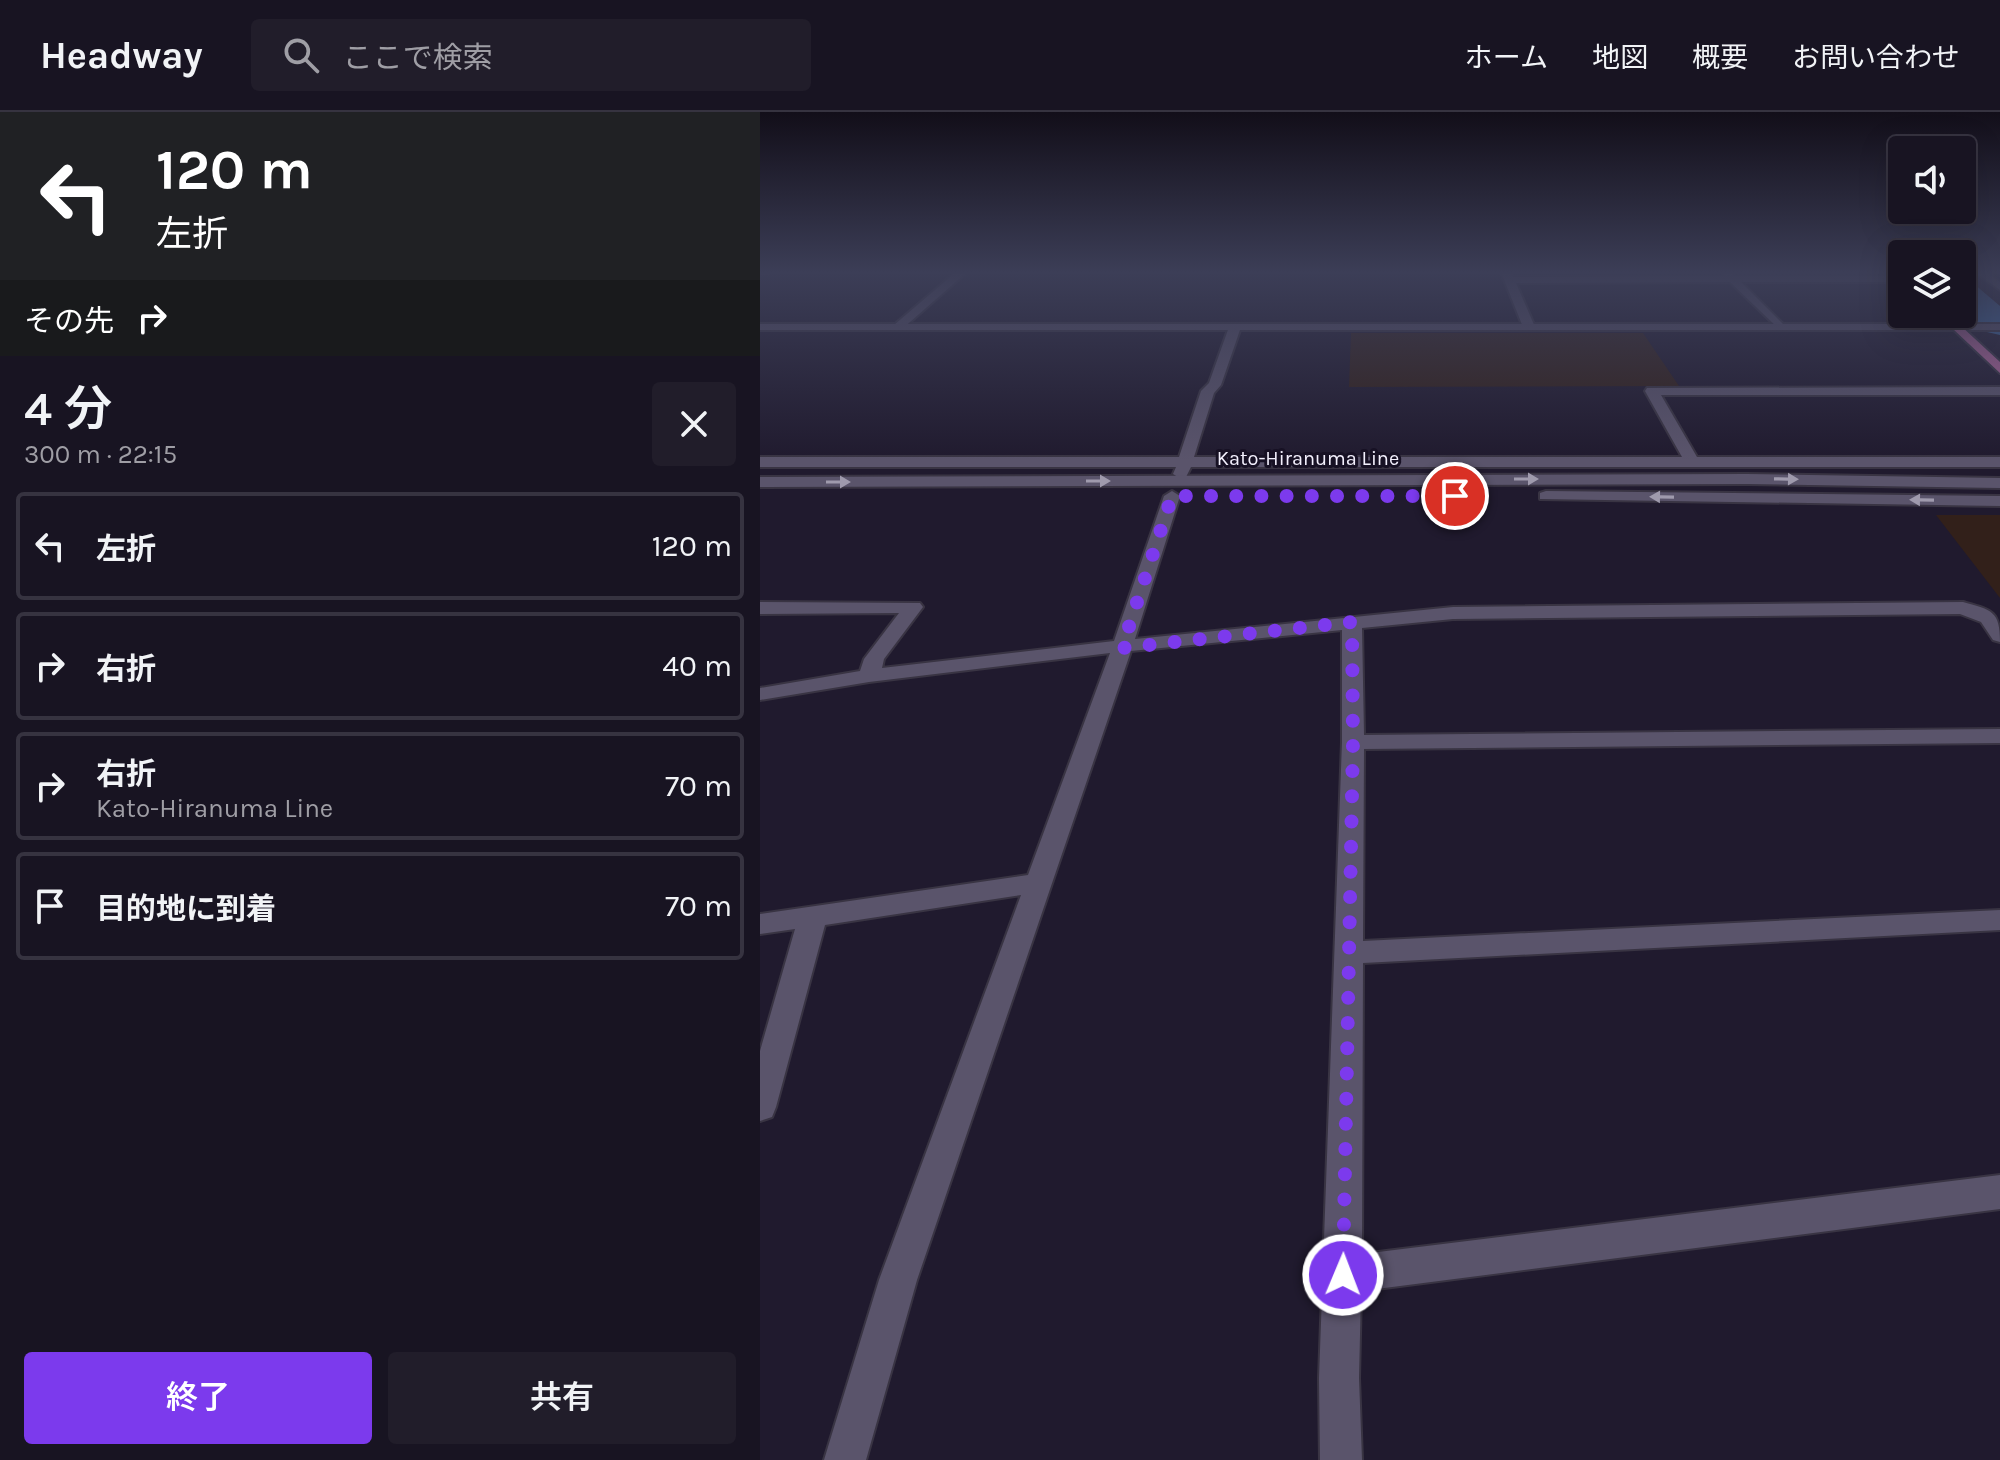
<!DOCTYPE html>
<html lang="ja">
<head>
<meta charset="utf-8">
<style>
	:root { --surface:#181422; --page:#211d2a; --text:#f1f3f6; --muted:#9f9ea5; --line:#363340; --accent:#7c3aed }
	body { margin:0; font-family:Karla,"Noto Sans JP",sans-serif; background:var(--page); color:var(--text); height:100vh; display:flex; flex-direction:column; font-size:30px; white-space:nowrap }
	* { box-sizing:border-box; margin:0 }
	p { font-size:26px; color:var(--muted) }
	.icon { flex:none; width:44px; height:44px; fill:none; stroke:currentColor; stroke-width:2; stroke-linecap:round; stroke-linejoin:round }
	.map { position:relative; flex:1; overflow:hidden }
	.sheet { display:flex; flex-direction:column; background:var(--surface); width:760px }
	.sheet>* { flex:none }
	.hud { background:#202124; color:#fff; overflow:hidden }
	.fabs { position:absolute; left:1128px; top:24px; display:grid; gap:16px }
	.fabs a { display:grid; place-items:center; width:88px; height:88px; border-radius:8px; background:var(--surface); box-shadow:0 8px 32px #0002,0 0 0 2px var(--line); font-size:40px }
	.pin { position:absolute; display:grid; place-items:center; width:68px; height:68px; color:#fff; margin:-34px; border:4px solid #fff; border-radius:50%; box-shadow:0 2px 8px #0007 }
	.me { position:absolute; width:88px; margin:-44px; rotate:1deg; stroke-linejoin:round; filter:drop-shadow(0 0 6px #0008) }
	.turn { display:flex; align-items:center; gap:28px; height:168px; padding:0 24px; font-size:36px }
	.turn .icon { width:104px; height:104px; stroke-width:2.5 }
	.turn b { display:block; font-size:56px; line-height:68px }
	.then { display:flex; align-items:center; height:76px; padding:0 24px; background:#0003; gap:16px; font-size:30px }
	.round { display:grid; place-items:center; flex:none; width:84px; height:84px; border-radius:8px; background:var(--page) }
	.summary { display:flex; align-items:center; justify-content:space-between; height:136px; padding:0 24px }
	h1 { font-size:48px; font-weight:600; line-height:60px }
	.button { display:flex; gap:16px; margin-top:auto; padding:16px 24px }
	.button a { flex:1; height:92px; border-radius:8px; background:var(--accent); color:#fff; font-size:32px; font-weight:600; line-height:92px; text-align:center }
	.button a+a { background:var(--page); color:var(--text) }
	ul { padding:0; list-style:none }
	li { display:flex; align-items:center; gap:24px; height:108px; margin:0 16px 12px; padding:0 8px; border:4px solid var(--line); border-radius:8px }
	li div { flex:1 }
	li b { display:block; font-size:30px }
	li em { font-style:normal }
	header { display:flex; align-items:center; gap:48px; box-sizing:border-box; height:112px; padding:0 40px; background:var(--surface); border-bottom:2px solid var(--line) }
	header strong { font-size:38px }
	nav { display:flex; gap:44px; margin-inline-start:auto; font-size:28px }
	.search { width:560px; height:72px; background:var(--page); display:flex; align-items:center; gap:20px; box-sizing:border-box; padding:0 28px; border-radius:8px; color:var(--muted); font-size:30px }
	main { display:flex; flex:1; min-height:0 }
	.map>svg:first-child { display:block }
</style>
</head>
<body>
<header>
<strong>Headway</strong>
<div class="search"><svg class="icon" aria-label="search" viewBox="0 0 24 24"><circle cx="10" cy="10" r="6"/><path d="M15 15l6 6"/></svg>ここで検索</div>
<nav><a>ホーム</a><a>地図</a><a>概要</a><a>お問い合わせ</a></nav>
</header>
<main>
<section class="sheet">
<div class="hud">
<div class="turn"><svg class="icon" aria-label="left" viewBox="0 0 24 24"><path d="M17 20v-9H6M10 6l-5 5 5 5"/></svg><div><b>120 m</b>左折</div></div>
<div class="then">その先<svg class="icon" aria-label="right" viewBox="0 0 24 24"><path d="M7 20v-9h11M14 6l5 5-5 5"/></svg></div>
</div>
<div class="summary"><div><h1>4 分</h1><p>300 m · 22:15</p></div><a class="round"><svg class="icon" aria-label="close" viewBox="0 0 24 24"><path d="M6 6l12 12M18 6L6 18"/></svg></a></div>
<ul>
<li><svg class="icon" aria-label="left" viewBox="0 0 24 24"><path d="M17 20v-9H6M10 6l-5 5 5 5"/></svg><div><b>左折</b></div><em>120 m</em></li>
<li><svg class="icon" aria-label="right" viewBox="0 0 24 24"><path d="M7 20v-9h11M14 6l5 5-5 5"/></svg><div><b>右折</b></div><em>40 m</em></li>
<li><svg class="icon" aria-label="right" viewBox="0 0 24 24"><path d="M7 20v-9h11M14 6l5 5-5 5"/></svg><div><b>右折</b><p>Kato-Hiranuma Line</p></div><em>70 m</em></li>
<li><svg class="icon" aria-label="arrive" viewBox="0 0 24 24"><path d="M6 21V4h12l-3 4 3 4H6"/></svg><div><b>目的地に到着</b></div><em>70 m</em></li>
</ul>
<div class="button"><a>終了</a><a>共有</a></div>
</section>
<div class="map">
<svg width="1240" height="1348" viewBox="0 0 1240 1348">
	<rect width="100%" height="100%" fill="#201a2e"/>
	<path fill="#32201a" d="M591 221H883L919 274 589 275Z
		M1176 403H1240V486Z"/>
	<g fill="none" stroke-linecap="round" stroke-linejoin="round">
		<path fill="#3c6ba7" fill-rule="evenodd" d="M1202 169 1214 172 1240 194V223L1227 220 1202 197Z"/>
		<g stroke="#393443" stroke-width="4">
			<path id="street" d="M196 160H207L142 217H134V213Z
				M741 160H751L753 165 964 164 963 160H971L975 164H1142V170H981L1025 214 1019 217 970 170 756 171 775 215 769 218 763 215Z
				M1215 160H1227L1240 170V178Z
				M475 212 481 215 461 273 454 281 434 345H922L885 279 887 276 1240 275V283H901L937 345H1240V355H431L426 365 421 367 413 362 416 355H0V345H419L441 279 449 271 469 215Z
				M412 379 420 384 375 527 693 495 1203 490C1232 498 1240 499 1240 530L1233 528 1221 510 1200 502 693 507 602 516 604 623 1240 617V631L604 637 603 829 1240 798V818L603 851 602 1142 1240 1063V1097L601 1179 599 1266 602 1348H560L559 1266 582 630V518L371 539 157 1168 106 1348H64L119 1168 261 783 65 813 16 995 12 1005 0 1009V939L35 817 0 822V802L268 763 350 541 109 570 0 588V576L100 559 104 547 139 501 0 502V490L160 491 163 495 124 547 122 556 354 529 404 384Z"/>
		</g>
		<g stroke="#393443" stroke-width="4">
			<path id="secondary" d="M0 212H1240V218H0Z
				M987 362 1240 366V376L987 372 0 375V365Z
				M786 379 1240 384V394L780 387V381Z"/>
		</g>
		<g stroke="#393443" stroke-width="4">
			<path id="primary" d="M1130 160H1141L1142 169Z
				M1177 202H1188L1240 250V261Z"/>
		</g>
		<use href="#street" fill="#5a546b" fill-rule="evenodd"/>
		<use href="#secondary" fill="#5a546b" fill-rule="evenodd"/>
		<use href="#primary" fill="#b5679d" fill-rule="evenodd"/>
	</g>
	<path fill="#5b2a56" d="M0 160H14L9 163H0Z"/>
	<defs><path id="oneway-solid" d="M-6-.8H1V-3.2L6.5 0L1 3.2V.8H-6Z" transform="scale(2)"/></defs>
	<g fill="#9f9aad">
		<use href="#oneway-solid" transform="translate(766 367)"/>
		<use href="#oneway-solid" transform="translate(1026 367) rotate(1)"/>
		<use href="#oneway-solid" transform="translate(338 369)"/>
		<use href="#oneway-solid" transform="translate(78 370)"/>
		<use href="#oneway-solid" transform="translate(902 385) rotate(-179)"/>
		<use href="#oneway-solid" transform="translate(1162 388) rotate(-179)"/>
	</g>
	<linearGradient id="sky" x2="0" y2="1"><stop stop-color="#120e19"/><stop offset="0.46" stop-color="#3c3e57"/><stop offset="1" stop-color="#3c3e57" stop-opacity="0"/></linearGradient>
	<rect width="1240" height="349" fill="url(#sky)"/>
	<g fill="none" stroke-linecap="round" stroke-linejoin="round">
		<path stroke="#7c3aed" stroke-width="14" stroke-dasharray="0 25.2" d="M583 1163 593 630 592 510 362 536 412 384H695"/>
	</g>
	<g text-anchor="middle" stroke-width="6" stroke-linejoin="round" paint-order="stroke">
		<g font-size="20" fill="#f3f0fd" stroke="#171124">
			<text x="548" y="353">Kato-Hiranuma Line</text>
		</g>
	</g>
</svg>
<div class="fabs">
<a><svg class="icon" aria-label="sound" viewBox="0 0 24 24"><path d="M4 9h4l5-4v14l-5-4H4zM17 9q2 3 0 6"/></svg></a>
<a><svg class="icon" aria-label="layers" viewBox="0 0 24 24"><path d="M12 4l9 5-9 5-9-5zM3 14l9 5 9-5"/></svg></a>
</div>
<div class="pin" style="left:695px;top:384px;background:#d93025"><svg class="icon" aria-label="arrive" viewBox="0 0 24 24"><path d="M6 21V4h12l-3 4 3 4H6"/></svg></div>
<svg class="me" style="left:583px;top:1163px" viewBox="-20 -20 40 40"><circle r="17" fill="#7c3aed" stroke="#fff" stroke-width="3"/><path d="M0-11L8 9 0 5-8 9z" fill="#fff"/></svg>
</div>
</main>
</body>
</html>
